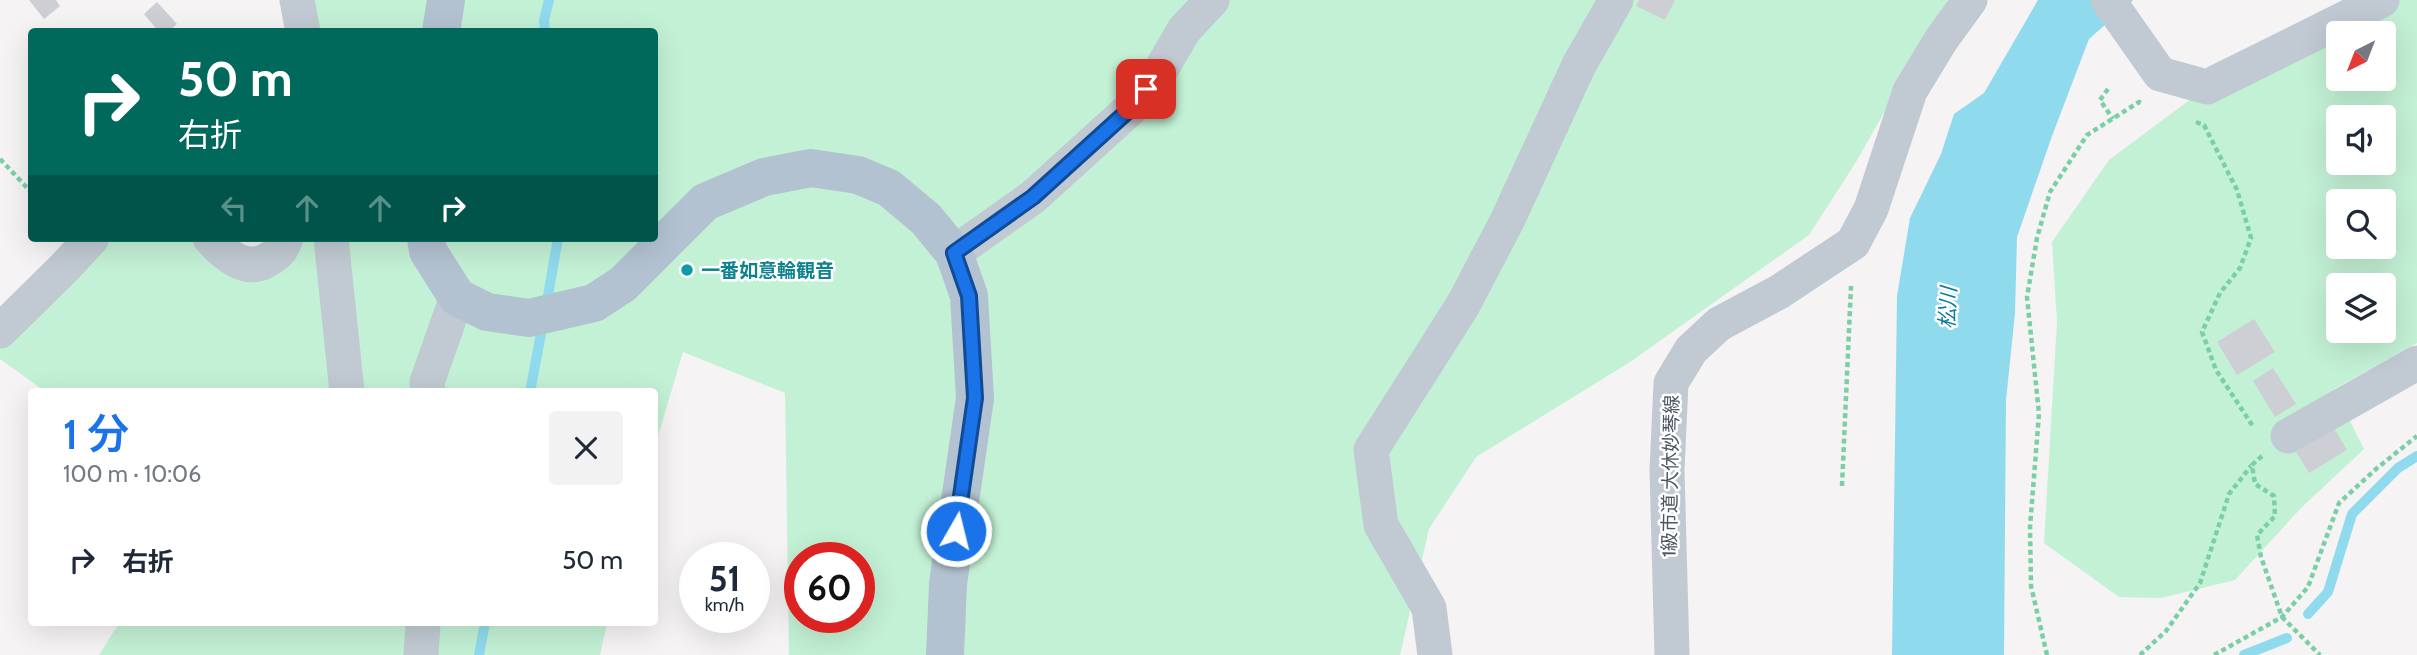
<!DOCTYPE html>
<html lang="ja">
<head>
<meta charset="utf-8">
<style>
	:root { --surface:#fff; --page:#f2f2f3; --text:#1f2937; --muted:#747a83; --accent:#1a73e8 }
	body { margin:0; font-family:Cabin,"Noto Sans JP",sans-serif; background:var(--page); color:var(--text); height:100vh; display:flex; flex-direction:column; font-size:26px; white-space:nowrap }
	* { box-sizing:border-box; margin:0 }
	p { font-size:23px; color:var(--muted) }
	.icon { flex:none; width:38px; height:38px; fill:none; stroke:currentColor; stroke-width:2; stroke-linecap:round; stroke-linejoin:round }
	.map { position:relative; flex:1; overflow:hidden }
	.sheet { position:absolute; left:28px; top:388px; width:630px; height:238px; display:flex; flex-direction:column; background:var(--surface); border-radius:7px; box-shadow:0 7px 28px #0002 }
	.sheet>* { flex:none }
	.banner { position:absolute; left:28px; top:28px; width:630px; height:214px; border-radius:7px; box-shadow:0 7px 28px #0002; background:#00695c; color:#fff; overflow:hidden }
	.needle { width:46px; rotate:222deg }
	.buttons { position:absolute; left:2326px; top:21px; display:grid; gap:14px }
	.buttons a { display:grid; place-items:center; width:70px; height:70px; border-radius:7px; background:var(--surface); box-shadow:0 7px 28px #0002; font-size:35px }
	.speed { position:absolute; left:679px; top:542px; display:flex; gap:14px; font-size:35px; font-weight:700; text-align:center }
	.speed>* { display:grid; place-content:center; width:91px; height:91px; border-radius:50%; background:var(--surface); box-shadow:0 7px 28px #0002; line-height:1 }
	.speed small { font-size:18px; font-weight:400 }
	.speed .limit { border:10px solid #d22; background:#fff; color:#111 }
	.pin { position:absolute; display:grid; place-items:center; width:60px; height:60px; color:#fff; margin:-30px; border-radius:14px; box-shadow:0 4px 10px #0006 }
	.me { position:absolute; width:77px; margin:-38px; rotate:8deg; stroke-linejoin:round; filter:drop-shadow(0 0 5px #0008) }
	.turn { display:flex; align-items:center; gap:24px; height:147px; padding:0 35px; font-size:32px }
	.turn .icon { width:91px; height:91px; stroke-width:2.5 }
	.turn b { display:block; font-size:49px; line-height:60px }
	.lanes { display:flex; align-items:center; height:66px; padding:0 35px; background:#0003; justify-content:center; gap:35px; direction:ltr }
	.lanes .off { opacity:.35 }
	.round { display:grid; place-items:center; flex:none; width:74px; height:74px; border-radius:7px; background:var(--page) }
	.head { display:flex; align-items:center; justify-content:space-between; height:119px; padding:0 35px }
	h1 { font-size:42px; font-weight:600; line-height:52px; color:var(--accent) }
	ul { padding:0; list-style:none }
	li { display:flex; align-items:center; gap:21px; height:105px; padding:0 35px }
	li div { flex:1 }
	li b { display:block; font-size:26px }
	li em { font-style:normal }
	.map>svg:first-child { display:block }
</style>
</head>
<body>
<div class="map">
<svg width="2417" height="655" viewBox="0 0 2417 655">
	<rect width="100%" height="100%" fill="#f5f3f3"/>
	<path fill="#c3f1d5" fill-rule="evenodd" d="M297 0H1948L1856 162 1809 235 1630 362 1476 457 1429 529 1400 655H789L785 393 683 352 655 446 654 392H46L0 359V331L92 238H211L244 265 282 238H654V32L303 31ZM800 558H859V618H800Z
		M2382 0H2417V343L2334 389 2364 449 2301 508 2235 580 2161 598 2119 597 2044 543 2057 321 2052 242 2109 160 2207 87ZM2338 33H2384V79H2338ZM2338 117H2384V163H2338ZM2338 201H2384V247H2338ZM2338 285H2384V331H2338Z
		M119 623H607L600 655H99Z"/>
	<path fill="#90daee" d="M2038 0H2133L2089 39 2052 136 2017 237 2015 313 2006 400 2004 655H1892L1897 296 1910 218 1941 154 1954 114 1984 93Z"/>
	<g fill="none" stroke-linecap="round" stroke-linejoin="round">
		<path stroke="#90daee" stroke-width="10" d="M545 32 544 20 549 0
			M546 307 558 238
			M530 392 543 323
			M2308 614 2328 592 2352 514 2398 468 2417 456
			M479 655 485 623
			M2244 655 2287 638"/>
	</g>
	<path fill="#cdcfd5" d="M29 0H56L60 6 44 19Z
		M1639 0H1675L1665 20 1636 6Z
		M157 2 177 24 168 32H159L144 14Z
		M2254 319 2275 352 2237 375 2217 342Z
		M2273 368 2296 404 2275 417 2253 381Z
		M2334 428 2347 450 2309 473 2296 452Z"/>
	<g fill="none" stroke-linecap="round" stroke-linejoin="round">
		<path stroke="#7ad0a6" stroke-width="4.5" stroke-dasharray="5 3.5" stroke-linecap="butt" d="M2108 89 2100 100 2113 119
			M2196 122 2204 125 2237 190 2251 238 2240 268 2220 293 2202 332 2216 370 2254 428
			M0 159 32 193
			M2262 456 2252 465 2255 484 2274 496 2275 516 2257 535 2261 557 2282 617 2320 655
			M1842 486 1851 286
			M2047 655 2031 586 2030 527 2039 414 2027 297 2037 238 2050 192 2087 135 2139 102 2142 103
			M2140 655 2166 631 2200 583 2229 494 2251 466
			M2214 655 2282 617 2308 587 2339 503 2376 469 2417 436"/>
		<path stroke="#c1cad2" stroke-width="35" d="M297 0 303 32
			M2108 0 2160 74 2207 87 2382 0
			M210 238C225 255 247 274 269 259 279 253 282 249 286 238
			M331 238 347 392
			M954 253 1033 197 1130 109 1162 68 1184 30 1212 0
			M0 331 65 267 92 238
			M428 392 427 382 457 297
			M2288 436 2417 363
			M421 655 423 623
			M1435 655 1429 608 1381 525 1371 450 1463 305 1507 221 1579 65 1616 0
			M1672 655 1667 470 1671 383 1691 350 1719 324 1779 292 1853 243 1871 209 1910 91 1941 40 1970 0"/>
		<path stroke="#b3c2d1" stroke-width="38" d="M441 32 446 0
			M426 238 428 251 457 297 487 312 529 318 594 303 623 284 705 202 764 177 811 168 858 175 889 188 926 219 954 253 969 296 975 398 948 584 945 655"/>
	</g>
	<g fill="none" stroke-linecap="round" stroke-linejoin="round">
		<g stroke="#114b97" stroke-width="18">
			<path id="route" d="M956 531 975 398 969 296 954 253 1033 197 1130 109 1146 89"/>
		</g>
		<use href="#route" stroke="#1a73e8" stroke-width="12"/>
	</g>
	<circle fill="#0f9aa8" stroke="#fff" stroke-width="2.5" cx="687" cy="270" r="7"/>
	<g text-anchor="middle" stroke-width="5" stroke-linejoin="round" paint-order="stroke">
		<g font-size="19" font-weight="bold" fill="#0d838f" stroke="#fff" text-anchor="start">
			<text x="701" y="277">一番如意輪観音</text>
		</g>
		<g font-size="19" fill="#4a5661" stroke="#fff">
			<text transform="translate(1670 476) rotate(-89)" y="7">1級市道 大休妙琴線</text>
		</g>
		<g font-size="21" font-style="italic" fill="#0c7c9b" stroke="#fff">
			<text transform="translate(1948 308) rotate(-87)" y="7">松川</text>
		</g>
	</g>
</svg>
<div class="buttons">
<a><svg class="needle" viewBox="-14 -14 28 28"><path d="M0-13l5 13h-10z" fill="#e53935"/><path d="M0 13l5-13h-10z" fill="#747a83"/></svg></a>
<a><svg class="icon" aria-label="sound" viewBox="0 0 24 24"><path d="M4 9h4l5-4v14l-5-4H4zM17 9q2 3 0 6"/></svg></a>
<a><svg class="icon" aria-label="search" viewBox="0 0 24 24"><circle cx="10" cy="10" r="6"/><path d="M15 15l6 6"/></svg></a>
<a><svg class="icon" aria-label="layers" viewBox="0 0 24 24"><path d="M12 4l9 5-9 5-9-5zM3 14l9 5 9-5"/></svg></a>
</div>
<div class="speed"><div>51<small>km/h</small></div><div class="limit">60</div></div>
<div class="pin" style="left:1146px;top:89px;background:#d93025"><svg class="icon" aria-label="arrive" viewBox="0 0 24 24"><path d="M6 21V4h12l-3 4 3 4H6"/></svg></div>
<svg class="me" style="left:956px;top:531px" viewBox="-20 -20 40 40"><circle r="17" fill="#1a73e8" stroke="#fff" stroke-width="3"/><path d="M0-11L8 9 0 5-8 9z" fill="#fff"/></svg>
<div class="banner">
<div class="turn"><svg class="icon" aria-label="right" viewBox="0 0 24 24"><path d="M7 20v-9h11M14 6l5 5-5 5"/></svg><div><b>50 m</b>右折</div></div>
<div class="lanes"><svg class="icon off" aria-label="left" viewBox="0 0 24 24"><path d="M17 20v-9H6M10 6l-5 5 5 5"/></svg><svg class="icon off" aria-label="ahead" viewBox="0 0 24 24"><path d="M12 20V5M6 11l6-6 6 6"/></svg><svg class="icon off" aria-label="ahead" viewBox="0 0 24 24"><path d="M12 20V5M6 11l6-6 6 6"/></svg><svg class="icon" aria-label="right" viewBox="0 0 24 24"><path d="M7 20v-9h11M14 6l5 5-5 5"/></svg></div>
</div>
<section class="sheet">
<div class="head"><div><h1>1 分</h1><p>100 m · 10:06</p></div><a class="round"><svg class="icon" aria-label="close" viewBox="0 0 24 24"><path d="M6 6l12 12M18 6L6 18"/></svg></a></div>
<ul>
<li><svg class="icon" aria-label="right" viewBox="0 0 24 24"><path d="M7 20v-9h11M14 6l5 5-5 5"/></svg><div><b>右折</b></div><em>50 m</em></li>
</ul>
</section>
</div>
</body>
</html>
